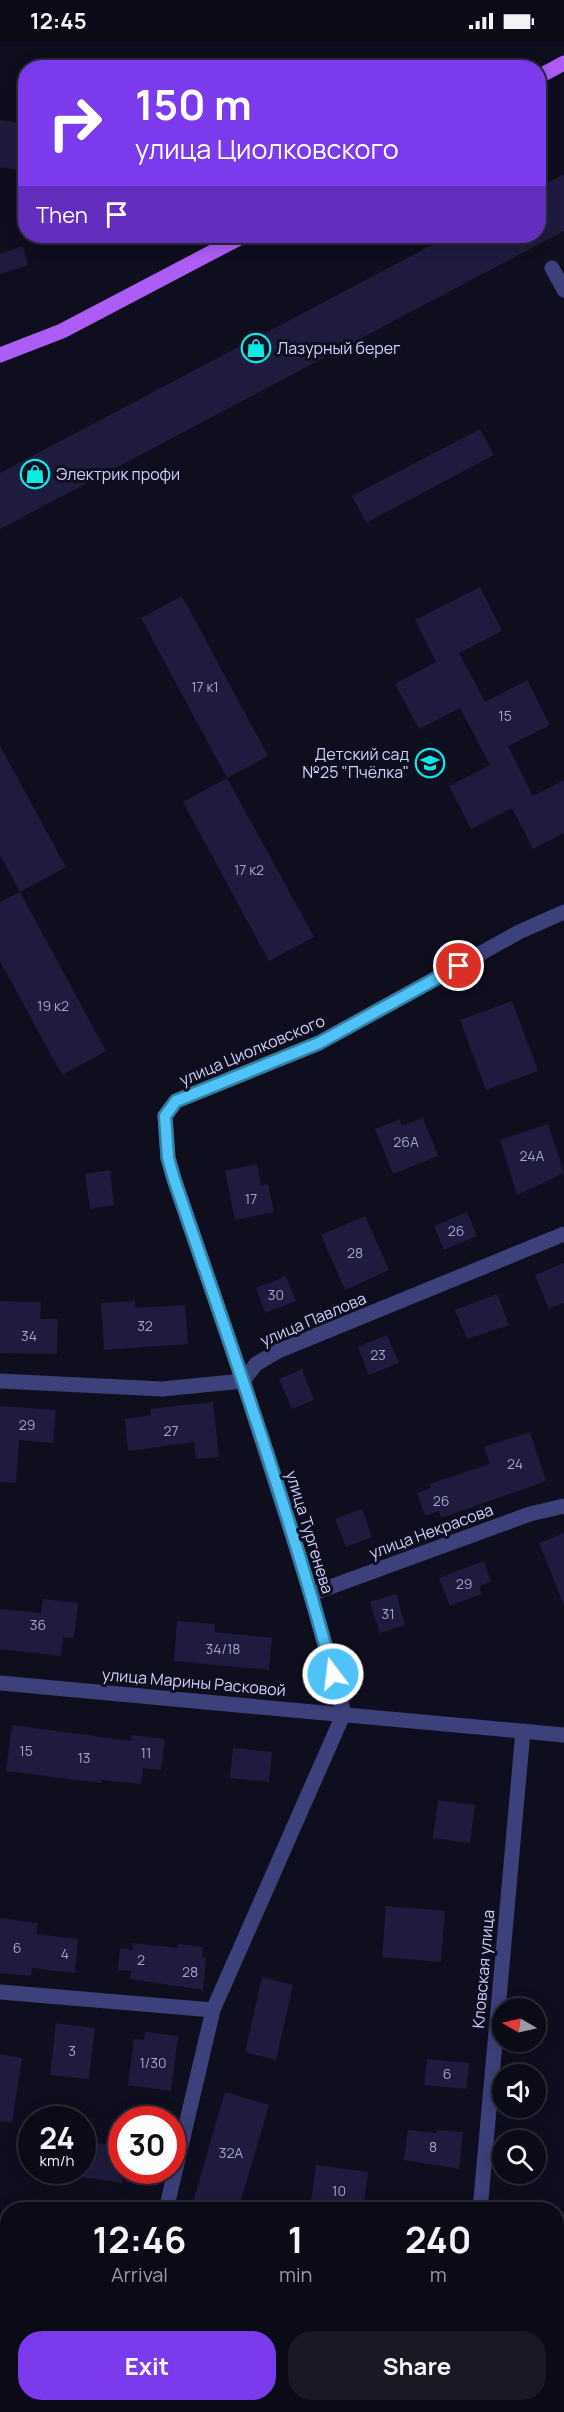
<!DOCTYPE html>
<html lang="en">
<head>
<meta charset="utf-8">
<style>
	:root { --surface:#0b0a17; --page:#191824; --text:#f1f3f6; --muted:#9a9aa1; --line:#2b2b36; --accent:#7c3aed }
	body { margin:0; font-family:Manrope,sans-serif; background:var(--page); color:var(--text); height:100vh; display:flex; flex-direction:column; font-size:22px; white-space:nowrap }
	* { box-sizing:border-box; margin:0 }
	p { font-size:20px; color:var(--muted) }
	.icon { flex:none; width:33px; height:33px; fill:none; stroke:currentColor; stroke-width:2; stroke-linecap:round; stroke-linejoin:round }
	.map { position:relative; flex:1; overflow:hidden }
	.drawer { position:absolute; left:0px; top:2160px; width:564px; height:210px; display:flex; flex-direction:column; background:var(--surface); border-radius:24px 24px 0 0; box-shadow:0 3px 15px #0003,0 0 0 2px var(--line) }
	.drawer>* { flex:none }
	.top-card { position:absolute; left:18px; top:18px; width:528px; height:183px; border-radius:24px; box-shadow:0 3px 15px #0003,0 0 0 2px var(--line); background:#7c3aed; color:#fff; overflow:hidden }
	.needle { width:39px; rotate:279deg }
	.controls { position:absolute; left:492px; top:1956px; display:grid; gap:12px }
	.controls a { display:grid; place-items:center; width:54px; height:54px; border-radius:50%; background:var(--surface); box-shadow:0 3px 15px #0003,0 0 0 2px var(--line); font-size:30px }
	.speed { position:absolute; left:18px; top:2064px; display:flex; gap:12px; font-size:30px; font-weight:700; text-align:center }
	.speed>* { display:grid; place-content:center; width:78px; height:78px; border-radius:50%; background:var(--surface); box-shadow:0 3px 15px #0003,0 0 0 2px var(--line); line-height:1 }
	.speed small { font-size:15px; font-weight:400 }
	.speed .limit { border:9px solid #d22; background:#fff; color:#111 }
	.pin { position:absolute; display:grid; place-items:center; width:51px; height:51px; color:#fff; margin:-26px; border:3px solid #fff; border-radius:50%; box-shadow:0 2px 6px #0007 }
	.me { position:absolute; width:66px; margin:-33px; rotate:345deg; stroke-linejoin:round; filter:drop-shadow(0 0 4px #0008) }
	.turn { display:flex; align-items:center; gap:21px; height:126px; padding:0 18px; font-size:27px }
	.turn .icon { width:78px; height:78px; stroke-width:2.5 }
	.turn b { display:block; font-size:42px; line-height:51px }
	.then { display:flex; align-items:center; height:57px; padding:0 18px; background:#0003; gap:12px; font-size:22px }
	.eta { display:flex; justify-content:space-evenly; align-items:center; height:102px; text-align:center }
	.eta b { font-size:36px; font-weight:700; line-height:42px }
	.action { display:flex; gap:12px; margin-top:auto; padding:12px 18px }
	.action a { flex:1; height:69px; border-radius:24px; background:var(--accent); color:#fff; font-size:24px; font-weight:700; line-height:69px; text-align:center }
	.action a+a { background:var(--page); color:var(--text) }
	.status { display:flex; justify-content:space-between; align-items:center; height:42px; padding:0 30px; background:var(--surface); direction:ltr }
	.status svg { height:16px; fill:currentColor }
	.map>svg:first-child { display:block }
</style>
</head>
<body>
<div class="status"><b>12:45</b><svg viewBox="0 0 49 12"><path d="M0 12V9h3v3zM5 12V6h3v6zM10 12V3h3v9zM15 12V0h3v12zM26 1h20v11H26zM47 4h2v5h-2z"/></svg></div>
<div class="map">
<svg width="564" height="2370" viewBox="0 0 564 2370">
	<rect width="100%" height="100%" fill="#0f0e1f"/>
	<path fill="#112925" d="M145 2363 146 2362 280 2363 279 2370H144Z"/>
	<path fill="#1e1b3f" d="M0 78 26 82V129L0 125Z
		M564 132V189L0 487V431L449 194H538V146Z
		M23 204 28 223 0 232V212Z
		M480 387 494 413 366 481 352 454Z
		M480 545 502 589 459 611 485 660 527 638 550 683 508 704 533 754 564 738V791L533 807 512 766 471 787 449 744 490 723 460 666 419 687 395 642 436 620 415 578Z
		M182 554 268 714 227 736 141 576Z
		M0 704 66 825 20 850 0 813Z
		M227 736 314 895 269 919 183 760Z
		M20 850 106 1009 62 1033 0 919V860Z
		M512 959 538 1029 486 1048 460 978Z
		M423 1076 438 1114 393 1132 375 1087 400 1077 402 1084Z
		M548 1082 564 1131 517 1153 500 1098Z
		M257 1122 261 1144 268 1142 274 1170 235 1178 225 1129Z
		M110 1128 114 1163 90 1167 85 1132Z
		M467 1170 477 1194 444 1208 434 1184Z
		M365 1174 389 1228 345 1248 321 1193Z
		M564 1221V1261L549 1267 535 1233Z
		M286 1234 296 1259 265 1271 256 1246Z
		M497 1252 509 1283 467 1297 455 1268Z
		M0 1259 41 1260 40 1277H58L57 1312 0 1311Z
		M135 1259V1266L185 1263 188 1302 104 1308 101 1261Z
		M387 1293 399 1321 369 1333 358 1305Z
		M302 1327 314 1358 292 1367 279 1337Z
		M213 1360 219 1415 196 1417 194 1400 128 1409 125 1377 151 1373 150 1367Z
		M0 1364 56 1368 53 1401 19 1398 16 1441 0 1440Z
		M530 1390 546 1439 441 1476 439 1469 425 1474 417 1451 431 1446 429 1442 490 1422 484 1405Z
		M362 1467 372 1495 346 1505 335 1477Z
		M564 1491V1561H563L539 1501Z
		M484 1519 491 1540 479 1544 482 1552 450 1564 439 1536Z
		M396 1552 405 1583 380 1591 370 1560Z
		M43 1557 78 1561 74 1596 63 1595 61 1614 0 1607V1567L41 1571Z
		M177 1579 215 1582 214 1590 272 1596 269 1628 174 1619Z
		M12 1683 131 1699 132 1693 165 1697 161 1728 143 1726 141 1742 101 1738V1741L6 1729Z
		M233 1706 272 1710 269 1740 230 1736Z
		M438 1758 475 1763 470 1801 433 1796Z
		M386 1864 445 1869 441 1920 382 1915Z
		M0 1876 38 1881 36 1892 78 1897 75 1931 32 1926 31 1934 0 1931Z
		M133 1901 178 1906V1902L203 1905 202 1915 206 1916 203 1948 130 1937 131 1929 118 1928 120 1906 133 1908Z
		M262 1935 293 1943 276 2018 245 2010Z
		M56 1981 95 1986 89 2037 50 2033Z
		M145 1990 178 1994 171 2049 128 2043 134 1997 144 1998Z
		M0 2012 22 2016 12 2080 0 2079Z
		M427 2017 469 2021 466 2047 424 2043Z
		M225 2050 269 2063 238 2168H219L193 2160Z
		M408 2088 436 2091 437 2088 463 2090 459 2127 404 2118Z
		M96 2101 122 2105V2141L82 2135 85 2108 95 2109Z
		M316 2123 368 2130 363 2168H310Z"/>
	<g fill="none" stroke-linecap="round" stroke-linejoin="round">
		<path stroke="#3c407b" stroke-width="15" d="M552 226 564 248
			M0 1339 162 1347 243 1339 256 1322 278 1309 564 1192
			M311 1552 530 1472 564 1464
			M0 1641 564 1693
			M0 1950 213 1968
			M166 2168 213 1968 344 1671 311 1552 243 1339 174 1137 168 1116 165 1074 176 1059 319 1001 519 890 564 870
			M480 2168 523 1689
			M0 2245 8 2246
			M462 2370 463 2362"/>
		<path stroke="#ab5df5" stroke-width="15" d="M538 35 564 21
			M0 313 62 289 243 194"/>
	</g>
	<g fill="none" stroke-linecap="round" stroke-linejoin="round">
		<g stroke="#337fa1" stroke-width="15">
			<path id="route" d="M333 1632C288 1464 230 1301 174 1137L168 1116 165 1074 176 1059 319 1001 459 924"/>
		</g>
		<use href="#route" stroke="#4fc3f7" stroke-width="10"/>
	</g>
	<defs>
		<g id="shop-ring" transform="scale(1.5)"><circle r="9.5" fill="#0f0e1f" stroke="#0ee9e6" stroke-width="1.5"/><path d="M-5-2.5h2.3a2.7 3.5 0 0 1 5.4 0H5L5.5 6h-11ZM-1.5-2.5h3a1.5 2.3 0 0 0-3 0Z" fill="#0ee9e6"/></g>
		<g id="school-ring" transform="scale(1.5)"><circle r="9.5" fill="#0f0e1f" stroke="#0ee9e6" stroke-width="1.5"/><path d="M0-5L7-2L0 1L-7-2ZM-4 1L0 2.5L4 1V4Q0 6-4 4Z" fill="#0ee9e6"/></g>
	</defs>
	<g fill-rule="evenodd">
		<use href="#shop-ring" x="256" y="306"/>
		<use href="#shop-ring" x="35" y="432"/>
		<use href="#school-ring" x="430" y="721"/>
	</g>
	<g text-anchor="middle" stroke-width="6" stroke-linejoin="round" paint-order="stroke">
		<g font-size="14" fill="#a3a2cd">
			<text x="205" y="650">17 к1</text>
			<text x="505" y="679">15</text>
			<text x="249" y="833">17 к2</text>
			<text x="53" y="969">19 к2</text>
			<text x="406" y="1105">26А</text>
			<text x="532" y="1119">24А</text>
			<text x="251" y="1162">17</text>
			<text x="456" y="1194">26</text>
			<text x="355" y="1216">28</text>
			<text x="276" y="1258">30</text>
			<text x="145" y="1289">32</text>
			<text x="29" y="1299">34</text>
			<text x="378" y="1318">23</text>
			<text x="27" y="1388">29</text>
			<text x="171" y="1394">27</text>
			<text x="515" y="1427">24</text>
			<text x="441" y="1464">26</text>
			<text x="464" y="1547">29</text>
			<text x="388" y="1577">31</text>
			<text x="38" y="1588">36</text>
			<text x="223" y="1612">34/18</text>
			<text x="26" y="1714">15</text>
			<text x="146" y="1716">11</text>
			<text x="84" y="1721">13</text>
			<text x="17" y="1911">6</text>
			<text x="65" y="1917">4</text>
			<text x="141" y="1923">2</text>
			<text x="190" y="1935">28</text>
			<text x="72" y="2014">3</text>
			<text x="153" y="2026">1/30</text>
			<text x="447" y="2037">6</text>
			<text x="433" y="2110">8</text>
			<text x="231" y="2116">32А</text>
			<text x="339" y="2154">10</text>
		</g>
		<g font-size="16" fill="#cfcffc" stroke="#0f0e1f" text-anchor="start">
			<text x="277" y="312">Лазурный берег</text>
			<text x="56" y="438">Электрик профи</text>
			<text x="409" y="718" text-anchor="end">Детский сад<tspan x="409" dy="18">№25 "Пчёлка"</tspan></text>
		</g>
		<g font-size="16" fill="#cfcffc" stroke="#0f0e1f">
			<text transform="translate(252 1008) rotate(-23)" y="6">улица Циолковского</text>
			<text transform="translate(313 1277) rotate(-23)" y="6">улица Павлова</text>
			<text transform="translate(431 1489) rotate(-20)" y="6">улица Некрасова</text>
			<text transform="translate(310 1490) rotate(73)" y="6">улица Тургенева</text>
			<text transform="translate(194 1640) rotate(5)" y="6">улица Марины Расковой</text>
			<text transform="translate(483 1927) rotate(-85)" y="6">Кловская улица</text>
		</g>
	</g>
</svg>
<div class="controls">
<a><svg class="needle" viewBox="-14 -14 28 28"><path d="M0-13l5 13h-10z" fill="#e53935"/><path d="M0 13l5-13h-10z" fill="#9a9aa1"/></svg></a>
<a><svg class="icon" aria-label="sound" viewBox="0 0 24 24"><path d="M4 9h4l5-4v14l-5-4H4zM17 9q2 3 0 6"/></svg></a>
<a><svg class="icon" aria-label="search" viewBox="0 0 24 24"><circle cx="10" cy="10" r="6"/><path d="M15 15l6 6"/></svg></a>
</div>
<div class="speed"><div>24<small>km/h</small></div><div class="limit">30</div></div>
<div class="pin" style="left:459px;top:924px;background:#d93025"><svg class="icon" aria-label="arrive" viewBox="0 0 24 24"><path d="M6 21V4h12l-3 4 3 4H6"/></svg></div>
<svg class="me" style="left:333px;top:1632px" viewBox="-20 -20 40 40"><circle r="17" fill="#4fc3f7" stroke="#fff" stroke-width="3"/><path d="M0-11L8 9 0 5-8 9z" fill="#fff"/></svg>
<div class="top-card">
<div class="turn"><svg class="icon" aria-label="right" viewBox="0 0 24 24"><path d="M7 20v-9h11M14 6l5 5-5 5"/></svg><div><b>150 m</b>улица Циолковского</div></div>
<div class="then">Then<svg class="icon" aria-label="arrive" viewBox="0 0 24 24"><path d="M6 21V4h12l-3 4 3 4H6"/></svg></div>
</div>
<section class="drawer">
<div class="eta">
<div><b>12:46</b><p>Arrival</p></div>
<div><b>1</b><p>min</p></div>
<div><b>240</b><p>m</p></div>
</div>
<div class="action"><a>Exit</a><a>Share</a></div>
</section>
</div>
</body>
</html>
